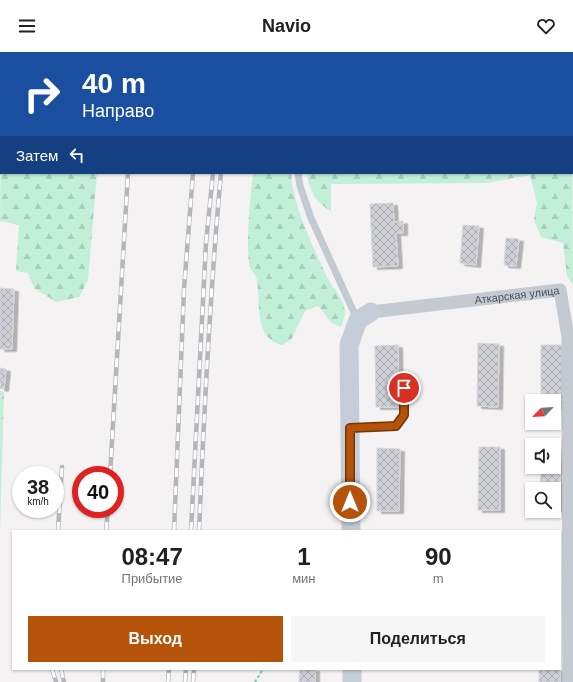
<!DOCTYPE html>
<html lang="ru">
<head>
<meta charset="utf-8">
<style>
	:root { --surface:#fff; --page:#f6f6f6; --text:#202124; --muted:#757577; --accent:#b45309 }
	body { margin:0; font-family:Arial,sans-serif; background:var(--page); color:var(--text); height:100vh; display:flex; flex-direction:column; font-size:15px; white-space:nowrap }
	* { box-sizing:border-box; margin:0 }
	p { font-size:13px; color:var(--muted) }
	.icon { flex:none; width:22px; height:22px; fill:none; stroke:currentColor; stroke-width:2; stroke-linecap:round; stroke-linejoin:round }
	.map { position:relative; flex:1; overflow:hidden }
	.sheet { position:absolute; left:12px; top:478px; width:549px; height:140px; display:flex; flex-direction:column; background:var(--surface); border-radius:0px; box-shadow:0 1px 3px #0004 }
	.sheet>* { flex:none }
	.guide { position:absolute; left:0px; top:0px; width:573px; height:122px; box-shadow:0 1px 3px #0004; background:#1a4fa0; color:#fff; overflow:hidden }
	.needle { width:26px; rotate:245deg }
	.tools { position:absolute; left:525px; top:342px; display:grid; gap:8px }
	.tools a { display:grid; place-items:center; width:36px; height:36px; border-radius:0px; background:var(--surface); box-shadow:0 1px 3px #0004; font-size:20px }
	.speed { position:absolute; left:12px; top:414px; display:flex; gap:8px; font-size:20px; font-weight:700; text-align:center }
	.speed>* { display:grid; place-content:center; width:52px; height:52px; border-radius:50%; background:var(--surface); box-shadow:0 1px 3px #0004; line-height:1 }
	.speed small { font-size:10px; font-weight:400 }
	.speed .limit { border:6px solid #d22; background:#fff; color:#111 }
	.pin { position:absolute; display:grid; place-items:center; width:34px; height:34px; color:#fff; margin:-17px; border:2px solid #fff; border-radius:50%; box-shadow:0 1px 4px #0007 }
	.me { position:absolute; width:44px; margin:-22px; rotate:0deg; stroke-linejoin:round; filter:drop-shadow(0 0 3px #0008) }
	.turn { display:flex; align-items:center; gap:14px; height:84px; padding:0 16px; font-size:18px }
	.turn .icon { width:52px; height:52px; stroke-width:2.5 }
	.turn b { display:block; font-size:28px; line-height:34px }
	.then { display:flex; align-items:center; height:38px; padding:0 16px; background:#0003; gap:8px; font-size:15px }
	.eta { display:flex; justify-content:space-evenly; align-items:center; height:68px; text-align:center }
	.eta b { font-size:24px; font-weight:700; line-height:28px }
	.primary-button { display:flex; gap:8px; margin-top:auto; padding:8px 16px }
	.primary-button a { flex:1; height:46px; border-radius:0px; background:var(--accent); color:#fff; font-size:16px; font-weight:700; line-height:46px; text-align:center }
	.primary-button a+a { background:var(--page); color:var(--text) }
	header { display:flex; justify-content:space-between; align-items:center; height:52px; padding:0 16px; background:var(--surface); font-size:18px; font-weight:700 }
	.map>svg:first-child { display:block }
</style>
</head>
<body>
<header><svg class="icon" aria-label="menu" viewBox="0 0 24 24"><path d="M4 6h16M4 12h16M4 18h16"/></svg>Navio<svg class="icon" aria-label="heart" viewBox="0 0 24 24"><path d="M12 20l-8-8c-3-5 5-10 8-4 3-6 11-1 8 4z"/></svg></header>
<div class="map">
<svg width="573" height="630" viewBox="0 0 573 630">
	<defs>
		<pattern id="forest-firs" width="22" height="20" patternUnits="userSpaceOnUse"><rect width="22" height="20" fill="#c2efd8"/><path d="M5 1l3.5 6h-7zM16 11l3.5 6h-7z" fill="#a8cfbc"/></pattern>
		<pattern id="building-cross-hatch" width="8" height="8" patternUnits="userSpaceOnUse"><rect width="8" height="8" fill="#ced0d6"/><path d="M0 0l8 8M0 8l8-8" fill="none" stroke="#a9abb1"/></pattern>
		<filter id="shadow"><feDropShadow dx="4.5" dy="2.5" stdDeviation="0" flood-color="#0004"/></filter>
	</defs>
	<rect width="100%" height="100%" fill="#f4f2f2"/>
	<path fill="url(#forest-firs)" d="M316 0H573V19L572 1Z
		M572 49 573 233 567 224 563 191 541 185 534 168 537 151 530 123 486 131 331 132V159C316 151 309 138 307 121H572Z
		M1 71V121H97L88 228 79 245 56 250 34 236 28 221 16 219 19 173 0 169Z
		M253 121H291C293 154 313 195 327 225 332 235 345 248 345 260 345 265 342 271 341 275L332 271 318 254 305 259 291 288 282 293C253 286 261 251 257 228 256 222 250 219 249 212 246 182 250 151 253 121Z
		M0 339 4 340 0 480Z"/>
	<path fill="url(#building-cross-hatch)" stroke="#d6d7dd" filter="url(#shadow)" d="M393 151 394 170 403 169V181H396L398 214 373 215 370 152Z
		M463 173 479 174 476 213 460 211Z
		M506 186 519 187 516 214 504 213Z
		M0 236 14 237 12 297H0Z
		M478 291 499 292 498 355 477 354Z
		M398 293 399 355H376L375 294Z
		M541 293H562L563 354H554V349H541Z
		M0 316 6 317 4 337 0 336Z
		M479 395H500V458H478Z
		M377 396 400 397 399 459H377Z
		M554 396H561L559 457H554V437H540L541 415H554Z
		M300 617H315V630H299Z
		M539 617H560V630H539Z"/>
	<g fill="none" stroke-linecap="round" stroke-linejoin="round">
		<path stroke="#7acdad" stroke-width="2" stroke-dasharray="3 2" stroke-linecap="butt" d="M18 1V0
			M0 56 1 53
			M255 630 263 617"/>
		<path stroke="#c3cad2" stroke-width="7" d="M310 1V0
			M298 121 300 134 311 166 357 267
			M350 376 396 374 404 363V336"/>
		<path stroke="#c3cad2" stroke-width="13" id="s1" d="M371 260 560 238 568 285 569 630"/>
		<path stroke="#c5cdd9" stroke-width="19" d="M351 479 349 293 358 268 371 260
			M352 617V630"/>
		<g stroke="#b4b6bb" stroke-width="4.5">
			<path id="rail" d="M142 1V0
				M207 1V0
				M226 1V0
				M236 1V0
				M110 423 128 121
				M58 479 62 415
				M106 479 108 457
				M174 479 184 237 193 121
				M191 479 206 191 213 121
				M199 479C204 359 210 240 221 121
				M52 617 56 630
				M61 617 64 630
				M103 617V630
				M168 630 169 617
				M185 630 186 617
				M193 630 194 617"/>
		</g>
		<use href="#rail" stroke="#fff" stroke-width="3" stroke-dasharray="9" stroke-linecap="butt"/>
	</g>
	<g fill="none" stroke-linecap="round" stroke-linejoin="round">
		<g stroke="#753606" stroke-width="10">
			<path id="route" d="M350 450V376L396 374 404 363V336"/>
		</g>
		<use href="#route" stroke="#b45309" stroke-width="7"/>
	</g>
	<g text-anchor="middle" stroke-width="3" stroke-linejoin="round" paint-order="stroke">
		<g font-size="11" fill="#49525f" stroke="#fff">
			<text dy="4" stroke="none"><textPath href="#s1" startOffset="147">Аткарская улица</textPath></text>
		</g>
	</g>
</svg>
<div class="tools">
<a><svg class="needle" viewBox="-14 -14 28 28"><path d="M0-13l5 13h-10z" fill="#e53935"/><path d="M0 13l5-13h-10z" fill="#757577"/></svg></a>
<a><svg class="icon" aria-label="sound" viewBox="0 0 24 24"><path d="M4 9h4l5-4v14l-5-4H4zM17 9q2 3 0 6"/></svg></a>
<a><svg class="icon" aria-label="search" viewBox="0 0 24 24"><circle cx="10" cy="10" r="6"/><path d="M15 15l6 6"/></svg></a>
</div>
<div class="speed"><div>38<small>km/h</small></div><div class="limit">40</div></div>
<div class="pin" style="left:404px;top:336px;background:#d93025"><svg class="icon" aria-label="arrive" viewBox="0 0 24 24"><path d="M6 21V4h12l-3 4 3 4H6"/></svg></div>
<svg class="me" style="left:350px;top:450px" viewBox="-20 -20 40 40"><circle r="17" fill="#b45309" stroke="#fff" stroke-width="3"/><path d="M0-11L8 9 0 5-8 9z" fill="#fff"/></svg>
<div class="guide">
<div class="turn"><svg class="icon" aria-label="right" viewBox="0 0 24 24"><path d="M7 20v-9h11M14 6l5 5-5 5"/></svg><div><b>40 m</b>Направо</div></div>
<div class="then">Затем<svg class="icon" aria-label="left" viewBox="0 0 24 24"><path d="M17 20v-9H6M10 6l-5 5 5 5"/></svg></div>
</div>
<section class="sheet">
<div class="eta">
<div><b>08:47</b><p>Прибытие</p></div>
<div><b>1</b><p>мин</p></div>
<div><b>90</b><p>m</p></div>
</div>
<div class="primary-button"><a>Выход</a><a>Поделиться</a></div>
</section>
</div>
</body>
</html>
